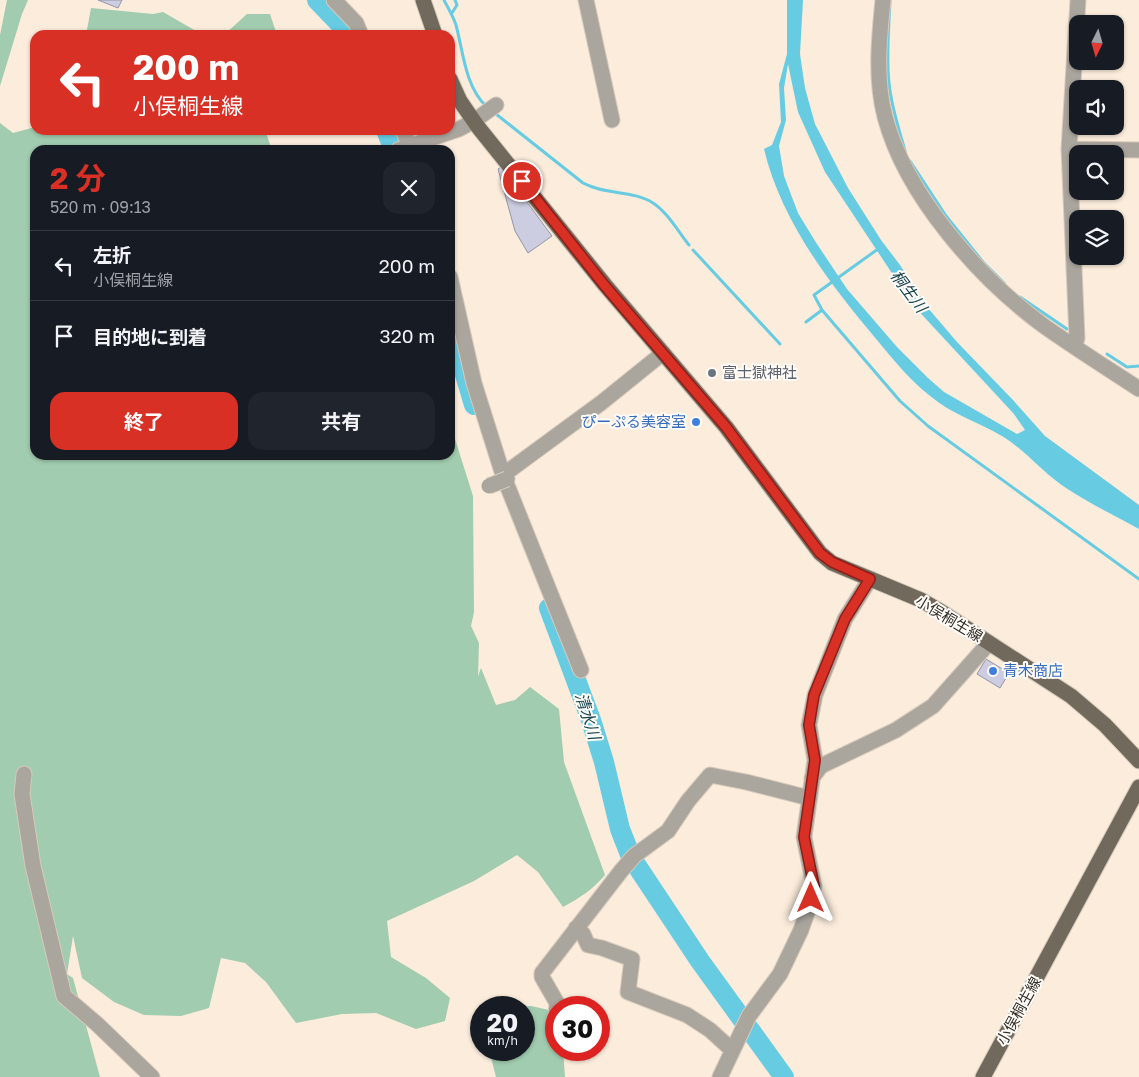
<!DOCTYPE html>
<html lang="ja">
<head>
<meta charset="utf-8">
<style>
	:root { --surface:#171b24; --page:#20242c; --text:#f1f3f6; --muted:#9ea1a6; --line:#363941; --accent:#d93025 }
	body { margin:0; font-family:"Golos Text","Noto Sans JP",sans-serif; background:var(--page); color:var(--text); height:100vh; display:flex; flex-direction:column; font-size:19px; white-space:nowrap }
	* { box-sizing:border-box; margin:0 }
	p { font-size:16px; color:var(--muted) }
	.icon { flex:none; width:28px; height:28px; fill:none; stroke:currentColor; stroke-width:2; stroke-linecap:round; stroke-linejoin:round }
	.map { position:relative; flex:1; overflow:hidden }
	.side { position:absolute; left:30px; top:145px; width:425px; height:315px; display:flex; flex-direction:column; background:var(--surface); border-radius:15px; box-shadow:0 1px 4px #0004 }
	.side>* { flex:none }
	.hud { position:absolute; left:30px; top:30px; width:425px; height:105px; border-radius:15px; box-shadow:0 1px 4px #0004; background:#d93025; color:#fff; overflow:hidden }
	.needle { width:32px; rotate:185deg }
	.tools { position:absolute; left:1069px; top:15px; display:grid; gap:10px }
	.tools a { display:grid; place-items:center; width:55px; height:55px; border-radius:10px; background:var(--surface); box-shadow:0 1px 4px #0004; font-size:25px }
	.speed { position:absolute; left:470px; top:996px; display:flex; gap:10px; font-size:25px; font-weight:700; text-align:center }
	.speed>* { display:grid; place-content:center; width:65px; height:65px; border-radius:50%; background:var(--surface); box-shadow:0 1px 4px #0004; line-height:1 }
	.speed small { font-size:12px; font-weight:400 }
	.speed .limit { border:8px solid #d22; background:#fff; color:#111 }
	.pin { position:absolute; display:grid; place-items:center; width:42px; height:42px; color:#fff; margin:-21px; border:2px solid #fff; border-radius:50%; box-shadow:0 1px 5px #0007 }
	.me { position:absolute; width:55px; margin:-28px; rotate:0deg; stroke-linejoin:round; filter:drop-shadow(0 0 4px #0008) }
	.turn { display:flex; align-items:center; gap:18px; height:105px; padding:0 20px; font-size:22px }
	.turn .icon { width:65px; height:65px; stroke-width:2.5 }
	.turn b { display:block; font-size:35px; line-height:42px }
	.round { display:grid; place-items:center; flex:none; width:52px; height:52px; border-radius:15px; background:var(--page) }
	.headline { display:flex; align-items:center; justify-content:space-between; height:85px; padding:0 20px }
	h1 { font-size:30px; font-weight:700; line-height:38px; color:var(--accent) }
	.button { display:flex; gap:10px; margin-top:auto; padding:10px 20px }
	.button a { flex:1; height:58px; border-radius:15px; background:var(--accent); color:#fff; font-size:20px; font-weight:700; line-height:58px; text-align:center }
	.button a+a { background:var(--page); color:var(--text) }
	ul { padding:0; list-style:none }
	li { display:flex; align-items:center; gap:15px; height:70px; padding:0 20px; border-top:1px solid var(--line) }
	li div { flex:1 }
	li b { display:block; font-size:19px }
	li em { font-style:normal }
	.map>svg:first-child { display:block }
</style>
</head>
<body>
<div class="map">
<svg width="1139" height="1077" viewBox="0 0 1139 1077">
	<rect width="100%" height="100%" fill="#fbecdc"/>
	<path fill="#a1ccaf" d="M7 0H28L22 14 0 86V35Z
		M91 8 153 14 163 12 203 35H86Z
		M247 14H270L277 35H224Z
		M0 123 13 133 35 127V130H265L272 150H35V455H450V423L473 496 474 612 471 626 479 643 478 676 481 668 496 705 515 700 530 687 559 709 564 762 605 875C593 889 580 898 563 907L538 872 517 855 474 881 387 921 391 957 426 978 450 998 445 1021 416 1029 376 1013 342 1014 296 1023 266 982 245 963 221 958 209 1008 181 1016 144 1015 114 1002 82 978 73 936 67 974 73 978 100 1077H0Z
		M531 1006 549 1010 556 1017V1050H563L565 1077H496L489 1050H524V1008L516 1007Z"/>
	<path fill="#67cbe1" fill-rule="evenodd" d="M787 0H803L800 54 805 88 815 124 848 188 881 240 900 265 928 308 957 342 1013 400 1045 436 1139 505V529C1115 516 1089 503 1066 488 1046 475 1030 456 1011 442 989 426 960 418 938 402 914 385 895 362 877 340 830 284 781 221 764 149L772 145 781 122 779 84 787 54ZM788 64 798 112 825 172 913 305 1014 414 1025 430 1017 434 944 392 928 378 897 347 847 289 815 241 798 213 784 176 779 146 786 120 784 88Z"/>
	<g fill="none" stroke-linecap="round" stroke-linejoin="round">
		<path stroke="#67cbe1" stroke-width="3" d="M444 0C448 8 453 16 456 25 463 51 465 86 486 106
			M890 0C889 27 886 55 889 83 891 106 899 129 905 151
			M452 13 457 5 455 0
			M496 114 583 183C605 195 633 190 653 203 667 212 678 231 689 245
			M910 161 946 216 983 262 1004 283
			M693 250 780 344
			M1020 297 1067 329
			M822 310 814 295 878 249
			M806 322 822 310 900 401 928 426 1139 579
			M1107 354 1127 367 1139 366"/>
		<path stroke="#67cbe1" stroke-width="20" d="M317 0 341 25 346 35
			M386 130 394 150
			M450 324 474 405
			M549 608 591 720 604 762 620 829 631 857 700 961 784 1077"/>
	</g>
	<path fill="#cccde0" stroke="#9495a7" d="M98 0H122L118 8Z
		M1115 100 1120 101 1119 122H1115Z
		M501 167 552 236 528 253 515 231 498 169Z
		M986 659 1009 673 1000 688 977 674Z"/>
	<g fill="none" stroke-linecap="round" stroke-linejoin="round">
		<g stroke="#d7cabb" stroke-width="17">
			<path id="minor" d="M334 0 356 23 361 35
				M586 0 612 120
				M883 0C879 39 875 79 885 117 906 196 980 279 1044 326 1075 348 1107 368 1139 389
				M403 130 411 150
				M1069 149 1139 150
				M398 150 459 129 474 121 496 105
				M450 277 474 383 503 475 581 670
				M1075 346 1077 338 1069 149 1078 0
				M507 479 503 475 601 403 663 353
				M24 774 22 794 33 866 64 996 97 1024 152 1077
				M812 778 821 766 896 730 933 706 989 643
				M576 928 583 934 588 945 602 948 632 959 628 992 687 1015 710 1030 732 1050
				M556 1016 557 1003 542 977V973L621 871 634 856 668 831 688 801 710 775 746 782 809 798
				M720 1077 749 1016 780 974 801 930 808 910 814 886 804 837 815 760 809 725 815 695 845 619 870 579"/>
		</g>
		<g stroke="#d7cabb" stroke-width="17">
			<path id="major" d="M423 0 435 35
				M450 79 460 101 478 127 605 285 726 427 820 553 832 563 921 600 940 611 1071 696 1105 725 1139 761
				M983 1077 1139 787"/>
		</g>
		<use href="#minor" stroke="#aaa69e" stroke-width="15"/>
		<use href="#major" stroke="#71695c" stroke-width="15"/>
		<g stroke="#d7cabb" stroke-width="17" stroke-linecap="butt">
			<path id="minor-bridge" d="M489 486 507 479"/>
		</g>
		<use href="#minor-bridge" stroke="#aaa69e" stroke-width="15"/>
	</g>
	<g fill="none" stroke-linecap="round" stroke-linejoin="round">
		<g stroke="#8d1f18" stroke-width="12">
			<path id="route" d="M522 181 605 286 726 427 820 553 832 562 870 579 845 619 814 695 809 725 815 760 804 837 814 886 811 898"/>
		</g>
		<use href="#route" stroke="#d93025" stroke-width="9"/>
	</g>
	<circle fill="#6b7280" stroke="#fffcf8" stroke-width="2" cx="712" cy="373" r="5"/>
	<g fill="#3f7fe0" stroke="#fffcf8" stroke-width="2">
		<circle cx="696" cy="422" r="5"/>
		<circle cx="993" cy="671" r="5"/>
	</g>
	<g text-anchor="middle" stroke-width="4" stroke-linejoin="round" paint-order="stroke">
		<g font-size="15" fill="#5b616d" stroke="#fffcf8" text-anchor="start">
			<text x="722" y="378">富士獄神社</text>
		</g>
		<g font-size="15" fill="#366cbe" stroke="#fffcf8" text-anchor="end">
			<text x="686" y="427">ぴーぷる美容室</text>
			<text x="1003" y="676" text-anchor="start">青木商店</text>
		</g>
		<g font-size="15" fill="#332d27" stroke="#fffcf8">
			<text transform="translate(949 619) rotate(31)" y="5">小俣桐生線</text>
			<text transform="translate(1019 1011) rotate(-61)" y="5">小俣桐生線</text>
		</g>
		<g font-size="16" font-style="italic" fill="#194650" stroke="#fffcf8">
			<text transform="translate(909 291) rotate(53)" y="6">桐生川</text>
			<text transform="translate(588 716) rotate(72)" y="6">清水川</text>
		</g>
	</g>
</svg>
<div class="tools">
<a><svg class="needle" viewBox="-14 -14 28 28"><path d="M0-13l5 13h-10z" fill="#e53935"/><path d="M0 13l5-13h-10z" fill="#9ea1a6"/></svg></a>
<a><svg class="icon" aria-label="sound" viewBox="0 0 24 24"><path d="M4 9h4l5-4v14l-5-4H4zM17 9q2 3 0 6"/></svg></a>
<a><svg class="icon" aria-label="search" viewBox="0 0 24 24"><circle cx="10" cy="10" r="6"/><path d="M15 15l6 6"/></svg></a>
<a><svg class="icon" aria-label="layers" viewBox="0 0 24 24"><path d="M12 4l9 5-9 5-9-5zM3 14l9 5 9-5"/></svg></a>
</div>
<div class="speed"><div>20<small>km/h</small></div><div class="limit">30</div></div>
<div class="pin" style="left:522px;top:181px;background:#d93025"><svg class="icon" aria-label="arrive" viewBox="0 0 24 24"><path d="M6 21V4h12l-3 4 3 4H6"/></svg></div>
<svg class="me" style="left:811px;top:898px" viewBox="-20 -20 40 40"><path d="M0-17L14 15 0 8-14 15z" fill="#d93025" stroke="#fff" stroke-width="4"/></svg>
<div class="hud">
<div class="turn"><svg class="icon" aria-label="left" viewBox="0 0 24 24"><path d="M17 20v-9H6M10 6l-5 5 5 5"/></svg><div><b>200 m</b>小俣桐生線</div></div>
</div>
<section class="side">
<div class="headline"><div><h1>2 分</h1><p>520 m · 09:13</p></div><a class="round"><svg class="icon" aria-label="close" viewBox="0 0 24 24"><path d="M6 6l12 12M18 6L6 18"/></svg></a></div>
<ul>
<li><svg class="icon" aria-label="left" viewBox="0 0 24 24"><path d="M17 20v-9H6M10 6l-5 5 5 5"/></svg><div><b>左折</b><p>小俣桐生線</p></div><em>200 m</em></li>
<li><svg class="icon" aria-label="arrive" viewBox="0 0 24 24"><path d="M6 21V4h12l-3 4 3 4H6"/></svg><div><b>目的地に到着</b></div><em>320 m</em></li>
</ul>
<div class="button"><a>終了</a><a>共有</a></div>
</section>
</div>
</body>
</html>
